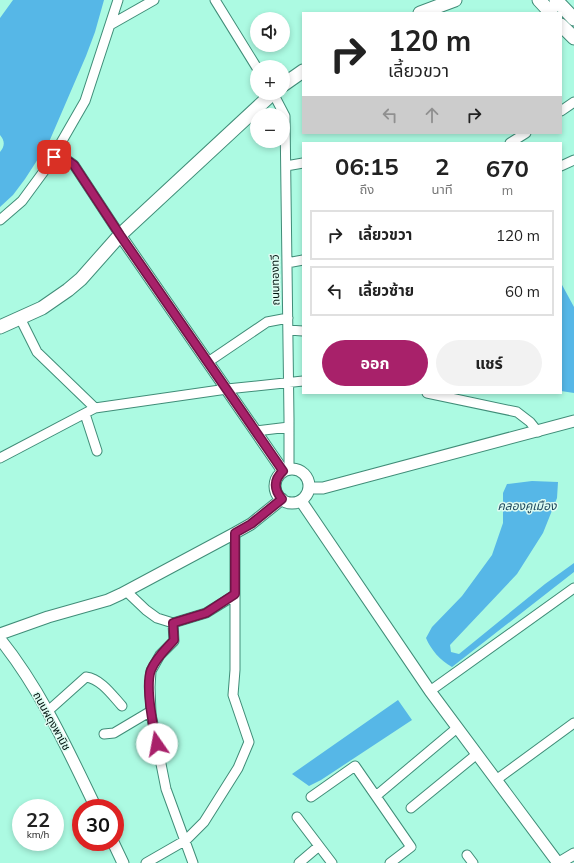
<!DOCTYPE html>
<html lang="th">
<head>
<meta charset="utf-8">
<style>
	:root { --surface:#fff; --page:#f2f2f2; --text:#222; --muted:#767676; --line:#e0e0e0; --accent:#a8216a }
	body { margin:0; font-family:Mulish,"Noto Sans Thai",sans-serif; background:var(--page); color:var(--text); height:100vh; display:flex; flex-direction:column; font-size:15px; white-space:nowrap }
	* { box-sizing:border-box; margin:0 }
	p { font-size:13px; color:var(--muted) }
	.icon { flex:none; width:22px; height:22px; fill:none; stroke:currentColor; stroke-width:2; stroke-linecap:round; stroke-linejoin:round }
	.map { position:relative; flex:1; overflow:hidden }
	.sheet { position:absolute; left:302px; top:142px; width:260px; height:252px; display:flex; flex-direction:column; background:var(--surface); border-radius:0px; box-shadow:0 2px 6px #0003 }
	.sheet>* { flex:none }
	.top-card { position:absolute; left:302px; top:12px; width:260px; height:122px; border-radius:0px; box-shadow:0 2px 6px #0003; background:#fff; color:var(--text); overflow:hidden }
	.buttons { position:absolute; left:250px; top:12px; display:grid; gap:8px }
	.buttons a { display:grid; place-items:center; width:40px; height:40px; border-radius:50%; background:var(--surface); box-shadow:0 2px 6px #0003; font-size:20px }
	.speed { position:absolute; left:12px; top:799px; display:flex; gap:8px; font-size:20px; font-weight:700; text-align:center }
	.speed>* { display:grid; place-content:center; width:52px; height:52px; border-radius:50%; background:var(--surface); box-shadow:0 2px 6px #0003; line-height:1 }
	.speed small { font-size:10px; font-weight:400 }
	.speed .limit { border:6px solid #d22; background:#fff; color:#111 }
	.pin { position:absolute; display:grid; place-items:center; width:34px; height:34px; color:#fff; margin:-17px; border-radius:8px; box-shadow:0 2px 6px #0006 }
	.me { position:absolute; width:44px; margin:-22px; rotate:348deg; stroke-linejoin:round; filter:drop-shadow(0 0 3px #0008) }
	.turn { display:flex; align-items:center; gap:14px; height:84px; padding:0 20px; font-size:18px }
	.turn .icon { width:52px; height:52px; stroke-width:2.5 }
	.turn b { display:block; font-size:28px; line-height:34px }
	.lanes { display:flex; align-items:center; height:38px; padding:0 20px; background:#0003; justify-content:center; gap:20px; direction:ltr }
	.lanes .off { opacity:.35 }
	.eta { display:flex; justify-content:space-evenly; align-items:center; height:68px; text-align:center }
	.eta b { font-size:24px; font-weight:700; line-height:28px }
	.action { display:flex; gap:8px; margin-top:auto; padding:8px 20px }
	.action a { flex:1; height:46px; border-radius:24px; background:var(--accent); color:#fff; font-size:16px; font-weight:700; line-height:46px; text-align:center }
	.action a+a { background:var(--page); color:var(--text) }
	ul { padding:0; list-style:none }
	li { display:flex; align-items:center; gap:12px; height:50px; margin:0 8px 6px; padding:0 12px; border:2px solid var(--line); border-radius:0px }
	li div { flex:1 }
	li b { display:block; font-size:15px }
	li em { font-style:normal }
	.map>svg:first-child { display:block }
</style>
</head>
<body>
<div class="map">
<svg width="574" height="863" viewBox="0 0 574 863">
	<rect width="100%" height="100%" fill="#acfae2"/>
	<path fill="#56b7e7" d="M13 0H104L95 32 86 56 49 142 25 179 13 195 0 207V152C5 146 5 141 0 135V18Z
		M561 283 574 307V393L561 391Z
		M532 481 558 482 557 498 543 533 517 574 450 645 451 652 459 654 545 584 574 563V572L452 667C440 660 431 650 426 638L432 627 462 596 492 555 503 523V493L507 484Z
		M398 700 412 720 321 780 309 786 292 774Z"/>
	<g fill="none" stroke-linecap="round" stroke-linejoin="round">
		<g stroke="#408d78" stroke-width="11">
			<path id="minor" d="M215 0 257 68
				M110 25 154 0
				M273 93 285 116 289 418V469
				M561 111 574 102
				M510 143 526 133
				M54 157 67 160 74 165 120 235
				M286 166 303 163
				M561 166 574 160
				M0 220 22 201 47 167 85 101 118 0
				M287 263 303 260
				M20 318 37 352 95 408
				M288 330 303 331
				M208 362 267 322 288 318
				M427 393 517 412 530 422 538 432
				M85 414 97 451
				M256 431 289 427
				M0 458 95 408 227 389 303 381
				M126 591 146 610 157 618 173 623 206 613 235 595
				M173 623 174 641 160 655 151 671 150 687 151 714 166 789 193 863
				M430 691 574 588
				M48 711 86 677C101 679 112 695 122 706
				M104 734 114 733 151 711
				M496 780 574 723
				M376 796 457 728
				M311 797 355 766 411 847 390 863
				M411 808 477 754
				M297 817 332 863
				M467 855 473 863
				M146 863 186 840 204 822 238 768 249 742 233 695 235 670V533
				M299 863 319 846"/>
		</g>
		<g stroke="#408d78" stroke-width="13">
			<path id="tertiary" d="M120 235 283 471
				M275 486a17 17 0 1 1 34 0a17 17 0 1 1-34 0Z
				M309 488H323L574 421
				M301 501 430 691 558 863
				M0 634 48 617 108 600 121 594 235 533 251 524 282 499
				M0 639C41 690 68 750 96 808
				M113 842 123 863
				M559 863 574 854"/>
		</g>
		<g stroke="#408d78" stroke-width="15">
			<path id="primary" d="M539 0 551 13
				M556 0 574 19
				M420 13 455 0
				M561 25 574 38
				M283 85 303 71
				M0 327 42 308 68 290 81 279 120 235 273 93"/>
		</g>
		<use href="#minor" stroke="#fff" stroke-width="9"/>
		<use href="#tertiary" stroke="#fff" stroke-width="11"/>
		<use href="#primary" stroke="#fff" stroke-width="13"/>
	</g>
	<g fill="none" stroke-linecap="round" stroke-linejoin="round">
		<g stroke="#6d1545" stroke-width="10">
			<path id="route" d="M54 157 67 160 74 165 120 235 283 471C273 480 274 490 282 499L251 524 235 533V594L206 613 173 623 174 640C165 650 156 658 151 670 145 686 153 727 157 744"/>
		</g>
		<use href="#route" stroke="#a8216a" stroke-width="7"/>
	</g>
	<g text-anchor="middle" stroke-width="3" stroke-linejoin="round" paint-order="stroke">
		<g font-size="11" fill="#00130e" stroke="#defcf2">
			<text transform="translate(275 280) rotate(-91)" y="4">ถนนทองทวี</text>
			<text transform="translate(52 721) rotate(61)" y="4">ถนนผดุงพานิช</text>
		</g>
		<g font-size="12" font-style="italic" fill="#20495e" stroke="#defcf2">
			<text x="527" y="510">คลองคูเมือง</text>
		</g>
	</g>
</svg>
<div class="buttons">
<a><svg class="icon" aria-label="sound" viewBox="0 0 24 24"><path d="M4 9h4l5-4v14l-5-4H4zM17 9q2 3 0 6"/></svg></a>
<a>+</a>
<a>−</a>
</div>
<div class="speed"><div>22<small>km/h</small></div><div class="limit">30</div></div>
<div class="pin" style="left:54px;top:157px;background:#d93025"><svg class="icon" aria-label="arrive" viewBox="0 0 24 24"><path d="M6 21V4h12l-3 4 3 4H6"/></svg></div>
<svg class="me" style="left:157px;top:744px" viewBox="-20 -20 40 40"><circle r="19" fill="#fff"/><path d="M0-13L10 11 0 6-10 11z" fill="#a8216a"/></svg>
<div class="top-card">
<div class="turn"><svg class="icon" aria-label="right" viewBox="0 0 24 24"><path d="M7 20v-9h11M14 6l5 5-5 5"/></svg><div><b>120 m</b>เลี้ยวขวา</div></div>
<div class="lanes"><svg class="icon off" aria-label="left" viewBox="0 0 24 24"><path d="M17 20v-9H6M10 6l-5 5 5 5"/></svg><svg class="icon off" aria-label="ahead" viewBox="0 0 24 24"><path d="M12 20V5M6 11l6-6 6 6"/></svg><svg class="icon" aria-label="right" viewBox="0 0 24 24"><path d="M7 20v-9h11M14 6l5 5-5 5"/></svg></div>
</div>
<section class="sheet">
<div class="eta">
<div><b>06:15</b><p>ถึง</p></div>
<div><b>2</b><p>นาที</p></div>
<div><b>670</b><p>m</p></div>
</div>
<ul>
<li><svg class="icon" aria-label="right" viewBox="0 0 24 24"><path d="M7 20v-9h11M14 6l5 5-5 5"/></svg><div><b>เลี้ยวขวา</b></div><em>120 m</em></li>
<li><svg class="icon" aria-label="left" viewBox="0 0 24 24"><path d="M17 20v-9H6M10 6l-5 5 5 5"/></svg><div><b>เลี้ยวซ้าย</b></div><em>60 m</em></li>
</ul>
<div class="action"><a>ออก</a><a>แชร์</a></div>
</section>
</div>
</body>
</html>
